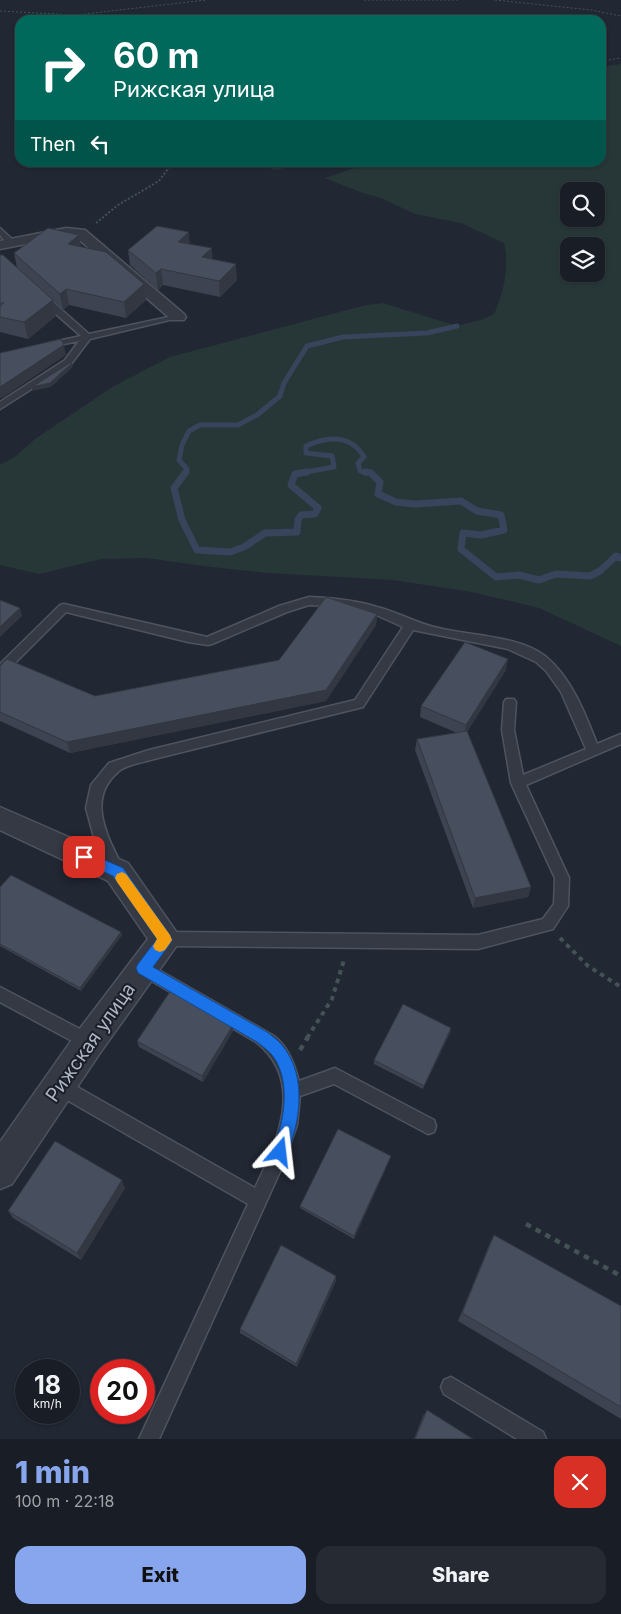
<!DOCTYPE html>
<html lang="en">
<head>
<meta charset="utf-8">
<style>
	:root { --surface:#191d26; --page:#262a32; --text:#f1f3f6; --muted:#9fa2a7; --line:#373b43; --accent:#87a6ed }
	body { margin:0; font-family:Inter,sans-serif; background:var(--page); color:var(--text); height:100vh; display:flex; flex-direction:column; font-size:19px; white-space:nowrap }
	* { box-sizing:border-box; margin:0 }
	p { font-size:16px; color:var(--muted) }
	.icon { flex:none; width:28px; height:28px; fill:none; stroke:currentColor; stroke-width:2; stroke-linecap:round; stroke-linejoin:round }
	.map { position:relative; height:1439px; overflow:hidden }
	.side { display:flex; flex-direction:column; background:var(--surface); flex:1 }
	.side>* { flex:none }
	.banner { position:absolute; left:15px; top:15px; width:591px; height:152px; border-radius:15px; box-shadow:0 1px 4px #0004,0 0 0 1px var(--line); background:#00695c; color:#fff; overflow:hidden }
	.buttons { position:absolute; left:560px; top:182px; display:grid; gap:10px }
	.buttons a { display:grid; place-items:center; width:45px; height:45px; border-radius:10px; background:var(--surface); box-shadow:0 1px 4px #0004,0 0 0 1px var(--line); font-size:25px }
	.speed { position:absolute; left:15px; top:1359px; display:flex; gap:10px; font-size:25px; font-weight:700; text-align:center }
	.speed>* { display:grid; place-content:center; width:65px; height:65px; border-radius:50%; background:var(--surface); box-shadow:0 1px 4px #0004,0 0 0 1px var(--line); line-height:1 }
	.speed small { font-size:12px; font-weight:400 }
	.speed .limit { border:8px solid #d22; background:#fff; color:#111 }
	.pin { position:absolute; display:grid; place-items:center; width:42px; height:42px; color:#fff; margin:-21px; border-radius:10px; box-shadow:0 2px 8px #0006 }
	.me { position:absolute; width:55px; margin:-28px; rotate:17deg; stroke-linejoin:round; filter:drop-shadow(0 0 4px #0008) }
	.turn { display:flex; align-items:center; gap:18px; height:105px; padding:0 15px; font-size:22px }
	.turn .icon { width:65px; height:65px; stroke-width:2.5 }
	.turn b { display:block; font-size:35px; line-height:42px }
	.then { display:flex; align-items:center; height:48px; padding:0 15px; background:#0003; gap:10px; font-size:19px }
	.round { display:grid; place-items:center; flex:none; width:52px; height:52px; border-radius:15px; background:var(--page) }
	.head { display:flex; align-items:center; justify-content:space-between; height:85px; padding:0 15px }
	h1 { font-size:30px; font-weight:800; line-height:38px; color:var(--accent) }
	.cta { display:flex; gap:10px; margin-top:auto; padding:10px 15px }
	.cta a { flex:1; height:58px; border-radius:15px; background:var(--accent); color:#111; font-size:20px; font-weight:800; line-height:58px; text-align:center }
	.cta a+a { background:var(--page); color:var(--text) }
	.map>svg:first-child { display:block }
</style>
</head>
<body>
<div class="map">
<svg width="621" height="1439" viewBox="0 0 621 1439">
	<rect width="100%" height="100%" fill="#212733"/>
	<path fill="#273738" fill-rule="evenodd" d="M621 64V646L539 608 472 592 393 580 268 573 212 567 146 558 101 559 39 574 0 565V465L15 457 35 439 114 386 170 357 366 305 383 303 457 326 484 319 494 314C504 291 510 267 504 243L461 223 415 214 381 198 360 192 325 178 357 167 385 163 601 162V67ZM569 191H596V219H569ZM596 246V274H569V246Z
		M258 163V162L316 163 274 170Z"/>
	<g fill="none" stroke-linecap="round" stroke-linejoin="round">
		<path stroke="#37445b" stroke-width="5" d="M185 473 187 469 179 460 182 445 189 431 200 425H238L257 415 280 396 284 383 307 346 343 337 427 333 457 326
			M300 473 334 467 332 456 306 453V446C327 436 351 434 364 457L358 463 360 471 371 473"/>
		<path stroke="#37445b" stroke-width="7" d="M186 472 174 488 182 520 197 550 230 552 244 547 265 533 297 532 298 520 301 515 315 514 318 508 291 485 295 474 307 472
			M365 472 371 473 380 482 378 494 396 502 415 504 461 501 477 511 501 515 504 530 481 535 463 533 461 549 496 577 519 575 539 580 556 574 590 576 600 571 616 556 621 558"/>
		<g stroke="#4e545f" stroke-width="3">
			<path id="lane" d="M0 228 14 241V245H8L0 235Z
				M39 295H45L89 334 178 315 182 317 90 339 71 364 0 409V402L65 360 79 341 44 348V344L81 336 39 299Z
				M309 597C332 598 355 600 377 607 397 612 414 622 434 627 468 636 517 635 545 656 571 677 585 713 597 744L621 734V744L526 785 569 878 568 906 553 929 478 949 165 946 160 944 158 939 160 934 165 932 478 935 543 919 554 904 555 878 511 783 502 730 504 702 506 699H514L516 702 514 730 523 775 586 749 561 692 546 671 536 662 508 649 413 630 363 707 150 760C141 763 125 765 118 772 85 800 109 839 124 870L122 874 117 876 112 874 95 841 86 808 91 785 109 763 149 750 355 700 403 627 372 613 335 606 309 605 287 612 212 644 208 645 188 642 66 612 4 674 0 675V664L60 605 64 604 207 637 279 606Z
				M143 961 274 1036C288 1047 294 1063 299 1081L335 1068 434 1120 436 1126 434 1132 428 1134 334 1084 300 1096 297 1125 283 1165 159 1439H139L248 1204 53 1092 51 1086 53 1080 59 1078 65 1080 255 1188C277 1142 306 1081 256 1042L138 973 135 968 138 963Z
				M0 987 95 1037 97 1042 95 1047 89 1050 83 1047 0 1002Z
				M451 1377 543 1432 546 1439H517L444 1394 441 1387 444 1380Z"/>
		</g>
		<g stroke="#4e545f" stroke-width="3">
			<path id="street" d="M66 228 85 230 184 314 186 317 184 320H172L76 237 66 236 0 249V241Z
				M0 807 128 863 175 930 180 939 175 948 100 1053 12 1184 0 1189V1142L78 1031 148 939 108 881 0 830Z"/>
		</g>
		<path stroke="#445256" stroke-width="1" stroke-dasharray="2 2" stroke-linecap="butt" d="M364 0H459
			M495 0 591 10 621 16
			M0 11 76 15 206 0
			M601 61 621 58"/>
		<path stroke="#445256" stroke-width="2" stroke-dasharray="2 2" stroke-linecap="butt" d="M96 223 118 205 159 181 170 166 184 162"/>
		<path stroke="#445256" stroke-width="4" stroke-dasharray="4.5 4.5" stroke-linecap="butt" d="M560 938 588 966 621 987
			M307 1038 332 999 344 960"/>
		<path stroke="#445256" stroke-width="4.5" stroke-dasharray="5.5 5.5" stroke-linecap="butt" d="M300 1050 308 1037
			M526 1224 621 1276"/>
		<use href="#lane" fill="#343944" fill-rule="evenodd"/>
		<use href="#street" fill="#343944" fill-rule="evenodd"/>
	</g>
	<path fill="#3d4350" d="M190 244 212 260 237 280 220 297 163 285 158 290 130 265 128 250Z
		M81 247 144 284 146 300 126 318 69 305 63 310 53 301 56 316 28 339 0 332V255L17 268 14 253Z
		M377 614 376 625 326 701 70 753 0 721V666L95 696 279 660Z
		M506 670 467 732 531 887 528 897 473 908 415 750 417 739 457 733 420 717 421 706Z
		M0 887 121 932 122 935 81 991 0 946Z
		M451 1028V1031L423 1089 374 1064V1060Z
		M233 1031 203 1082 139 1047 137 1041Z
		M390 1159 354 1239 300 1208V1206Z
		M125 1188 81 1260 13 1218 8 1211Z
		M494 1235 621 1306V1419L458 1321 489 1245Z
		M336 1276V1281L297 1367 240 1333V1329Z
		M427 1410 473 1439H414L423 1416Z"/>
	<path fill="#323741" d="M189 232 190 248 178 242Z
		M79 235 82 251 68 244Z
		M212 248 213 264 202 257Z
		M236 264 237 280 220 297 219 281Z
		M161 269 163 285 158 290 156 273Z
		M144 284 146 300 126 318 124 302Z
		M66 289 69 305 63 310 60 294Z
		M53 300 56 316 28 339 24 322Z
		M64 345 66 355 4 397 0 398V387Z
		M72 363 73 367 51 387 32 391V387Z
		M20 608 22 616 0 637V627Z
		M377 614 376 625 326 701 70 753 67 742 326 690Z
		M508 659 506 670 464 736 466 725Z
		M531 887 528 897 473 908 475 898Z
		M121 932 122 935 81 991 80 988Z
		M233 1025V1031L203 1082 202 1076Z
		M451 1028V1031L423 1089 424 1086Z
		M391 1156 390 1159 354 1239V1236Z
		M122 1180 125 1188 81 1260 77 1253Z
		M336 1276V1281L297 1367 296 1364Z"/>
	<path fill="#474e5d" stroke="#323741" d="M157 226 189 232 178 242 212 248 202 257 236 264 219 281 161 269 156 273 128 250Z
		M48 228 79 235 68 244 106 252 144 284 124 302 66 289 60 294 14 253Z
		M0 255H3L53 300 24 322 0 317V306L4 303H0Z
		M61 339 64 345 0 387V353Z
		M71 362 72 363 50 383 32 387Z
		M326 597 377 614 326 690 67 742 0 712V666L7 659 95 696 279 660Z
		M0 600 20 608 0 627Z
		M465 642 508 659 466 725 421 706Z
		M467 731 531 887 475 898 417 739Z
		M11 875 121 932 80 988 0 944V887Z
		M171 990 233 1025 202 1076 137 1041Z
		M403 1004 451 1028 424 1086 374 1060Z
		M338 1129 391 1156 354 1236 300 1206Z
		M55 1141 122 1180 77 1253 8 1211Z
		M494 1235 621 1306V1407L462 1313Z
		M281 1245 336 1276 296 1364 240 1329Z
		M427 1410 473 1439H415Z"/>
	<path fill="#1a73e8" stroke="#114b97" d="M84 851 123 868 170 935 172 940 170 944 153 967 267 1032C272 1036 278 1040 282 1045 308 1076 300 1123 286 1157L280 1159 275 1157C271 1149 276 1139 279 1131 286 1108 288 1075 272 1055 268 1050 262 1046 257 1042L138 973 136 968 138 964 157 939 113 876 80 861 78 857 80 853Z"/>
	<path fill="#f59e0b" d="M122 872 126 874 170 935 172 940 165 950 160 952 155 950 153 946 157 939 117 882 115 878 117 874Z"/>
	<g text-anchor="middle" stroke-width="4" stroke-linejoin="round" paint-order="stroke">
		<g font-size="19" fill="#aeb4c1" stroke="#191e29">
			<text transform="translate(90 1042) rotate(-55)" y="7">Рижская улица</text>
		</g>
	</g>
</svg>
<div class="buttons">
<a><svg class="icon" aria-label="search" viewBox="0 0 24 24"><circle cx="10" cy="10" r="6"/><path d="M15 15l6 6"/></svg></a>
<a><svg class="icon" aria-label="layers" viewBox="0 0 24 24"><path d="M12 4l9 5-9 5-9-5zM3 14l9 5 9-5"/></svg></a>
</div>
<div class="speed"><div>18<small>km/h</small></div><div class="limit">20</div></div>
<div class="pin" style="left:84px;top:857px;background:#d93025"><svg class="icon" aria-label="arrive" viewBox="0 0 24 24"><path d="M6 21V4h12l-3 4 3 4H6"/></svg></div>
<svg class="me" style="left:280px;top:1152px" viewBox="-20 -20 40 40"><path d="M0-17L14 15 0 8-14 15z" fill="#1a73e8" stroke="#fff" stroke-width="4"/></svg>
<div class="banner">
<div class="turn"><svg class="icon" aria-label="right" viewBox="0 0 24 24"><path d="M7 20v-9h11M14 6l5 5-5 5"/></svg><div><b>60 m</b>Рижская улица</div></div>
<div class="then">Then<svg class="icon" aria-label="left" viewBox="0 0 24 24"><path d="M17 20v-9H6M10 6l-5 5 5 5"/></svg></div>
</div>
</div>
<section class="side">
<div class="head"><div><h1>1 min</h1><p>100 m · 22:18</p></div><a class="round" style="background:#d93025;color:#fff"><svg class="icon" aria-label="close" viewBox="0 0 24 24"><path d="M6 6l12 12M18 6L6 18"/></svg></a></div>
<div class="cta"><a>Exit</a><a>Share</a></div>
</section>
</body>
</html>
